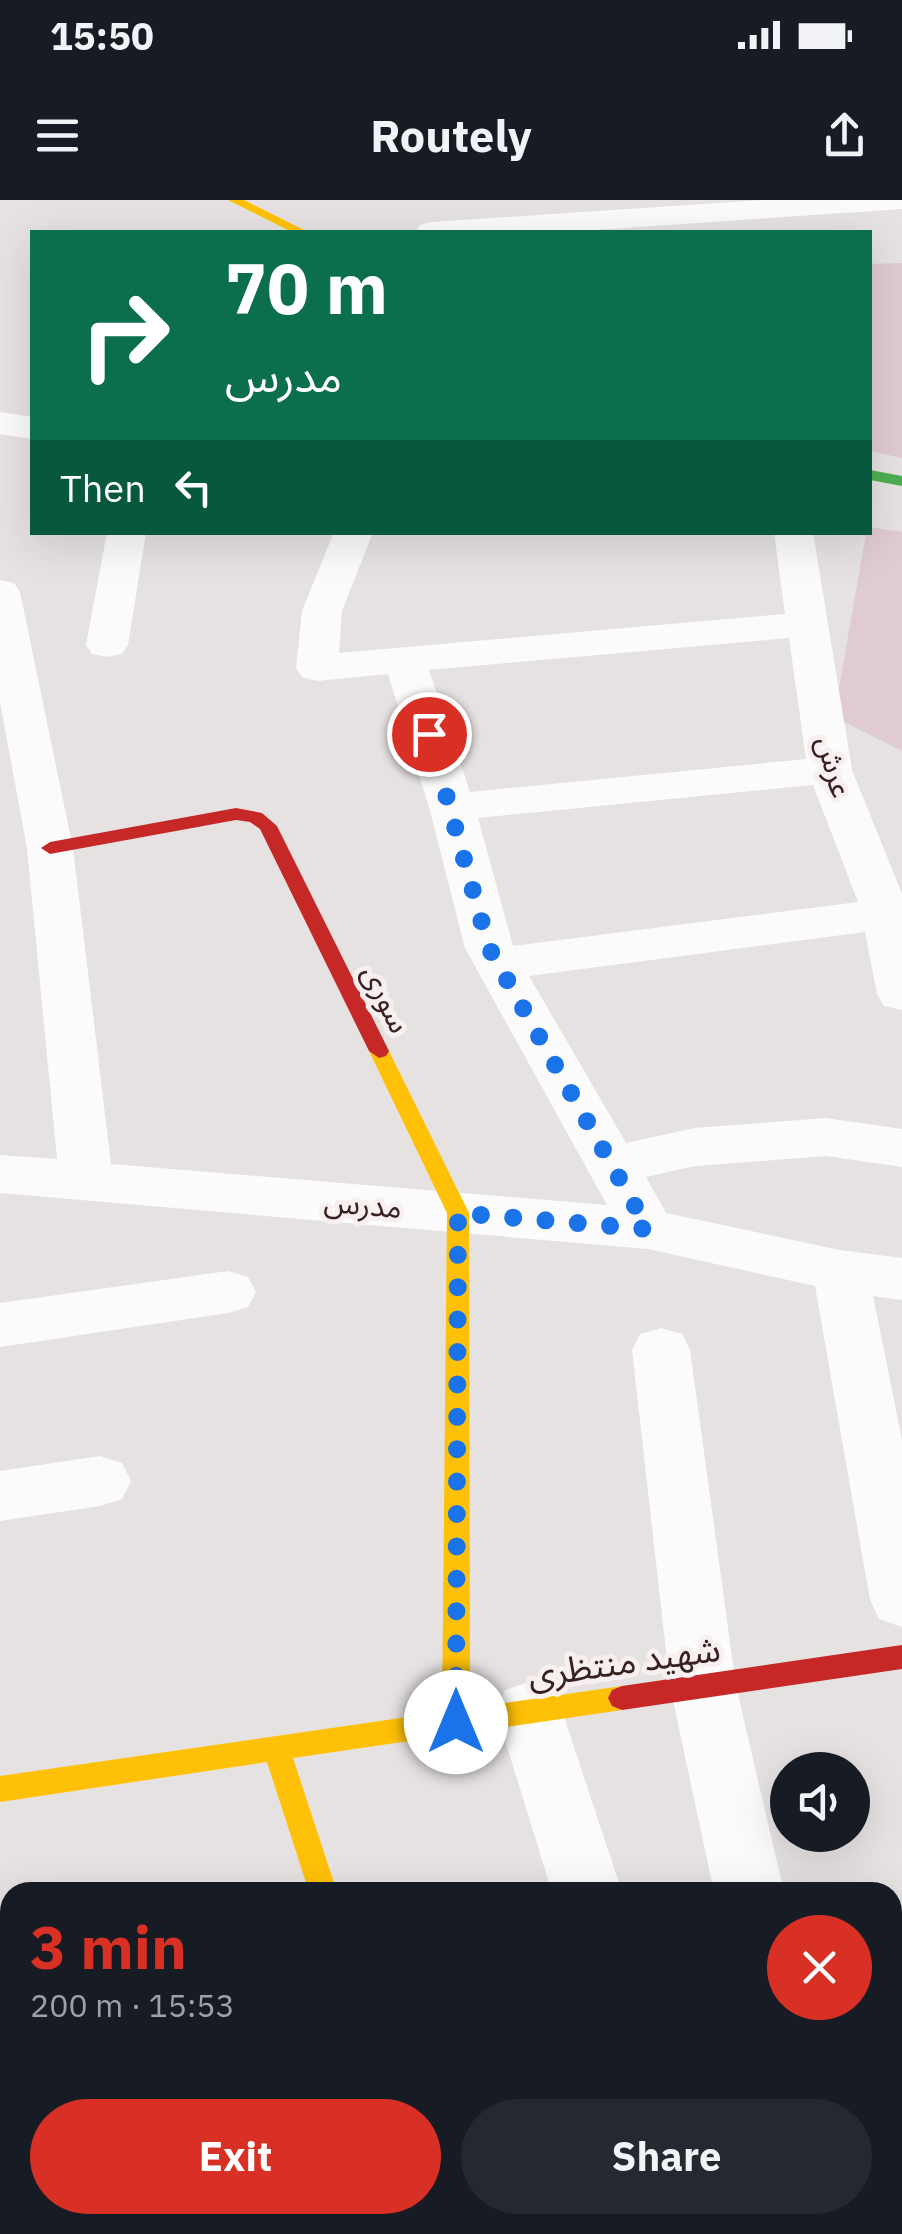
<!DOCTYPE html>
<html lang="en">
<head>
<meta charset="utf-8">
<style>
	:root { --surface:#171b24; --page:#242831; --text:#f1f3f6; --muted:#9ea1a6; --accent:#d93025 }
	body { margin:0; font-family:"IBM Plex Sans","Noto Sans Arabic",sans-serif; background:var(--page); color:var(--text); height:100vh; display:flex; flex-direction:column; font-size:38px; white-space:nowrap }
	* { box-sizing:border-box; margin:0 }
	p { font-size:32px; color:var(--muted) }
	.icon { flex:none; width:55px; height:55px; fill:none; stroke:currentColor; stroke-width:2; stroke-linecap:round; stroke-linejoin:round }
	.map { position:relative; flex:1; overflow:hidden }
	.details { position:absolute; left:0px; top:1682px; width:902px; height:352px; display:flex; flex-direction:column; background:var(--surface); border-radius:30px 30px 0 0; box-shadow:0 10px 40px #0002 }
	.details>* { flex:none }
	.hud { position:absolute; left:30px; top:30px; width:842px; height:305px; border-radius:0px; box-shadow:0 10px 40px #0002; background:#0b6e4f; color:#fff; overflow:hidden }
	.tools { position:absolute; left:770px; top:1552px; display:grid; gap:20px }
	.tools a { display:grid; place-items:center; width:100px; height:100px; border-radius:50%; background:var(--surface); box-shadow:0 10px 40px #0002; font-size:50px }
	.pin { position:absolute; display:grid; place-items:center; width:85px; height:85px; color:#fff; margin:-42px; border:5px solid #fff; border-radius:50%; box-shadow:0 2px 10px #0007 }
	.me { position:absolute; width:110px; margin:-55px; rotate:0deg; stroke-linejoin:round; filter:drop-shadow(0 0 8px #0008) }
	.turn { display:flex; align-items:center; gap:35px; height:210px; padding:0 30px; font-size:45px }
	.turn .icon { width:130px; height:130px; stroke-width:2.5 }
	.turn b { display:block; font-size:70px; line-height:85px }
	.then { display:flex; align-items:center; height:95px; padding:0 30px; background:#0003; gap:20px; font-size:38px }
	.round { display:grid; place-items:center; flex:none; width:105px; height:105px; border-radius:52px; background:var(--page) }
	.summary { display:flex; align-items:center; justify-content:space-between; height:170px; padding:0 30px }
	h1 { font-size:60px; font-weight:700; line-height:75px; color:var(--accent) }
	.action { display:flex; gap:20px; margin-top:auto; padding:20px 30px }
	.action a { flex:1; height:115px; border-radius:60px; background:var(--accent); color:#fff; font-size:40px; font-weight:700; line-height:115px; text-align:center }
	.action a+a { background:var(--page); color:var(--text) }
	.status { display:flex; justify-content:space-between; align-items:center; height:70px; padding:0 50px; background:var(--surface); direction:ltr }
	.status svg { height:28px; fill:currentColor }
	header { display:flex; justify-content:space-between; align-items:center; height:130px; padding:0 30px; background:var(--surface); font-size:45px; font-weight:700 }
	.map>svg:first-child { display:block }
</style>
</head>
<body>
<div class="status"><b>15:50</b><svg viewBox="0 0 49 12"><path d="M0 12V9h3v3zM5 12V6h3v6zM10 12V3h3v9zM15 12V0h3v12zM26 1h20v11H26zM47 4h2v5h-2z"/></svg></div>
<header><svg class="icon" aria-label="menu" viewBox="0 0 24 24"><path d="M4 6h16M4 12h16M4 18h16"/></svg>Routely<svg class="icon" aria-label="share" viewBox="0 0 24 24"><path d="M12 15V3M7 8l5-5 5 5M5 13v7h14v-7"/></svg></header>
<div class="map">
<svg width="902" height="2034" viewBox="0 0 902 2034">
	<rect width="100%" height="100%" fill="#e7e2e2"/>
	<path fill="#e0cad3" d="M902 63V258L870 251V64Z
		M870 327 902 332V551L834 517 866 333 870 332Z"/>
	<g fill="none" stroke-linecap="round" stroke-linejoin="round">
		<path fill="#fbfbfb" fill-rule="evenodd" d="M763 0H902V9L564 32H415L420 25 431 22Z
			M0 212 32 217V239L0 234Z
			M107 332H146L128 445 122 454 107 457 92 454 86 445Z
			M334 332H373L342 411 339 453 785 414 774 332H813L852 570 902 694V810L884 806 877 794 865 732 529 776 626 943 695 928 826 918 902 929V967L826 956 695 966 646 977 666 1013 840 1050 902 1058V1100L873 1096 902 1240V1427L879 1419 870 1400 815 1086 648 1049 0 993V955L57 959 27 648 0 502V380L14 383 20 392 73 648 111 964 607 1005 465 748 429 607 388 474 317 481 302 477 296 468 302 411ZM789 438 806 559 470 592 429 470ZM813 585 858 702 513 746 478 618Z
			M228 1071 248 1077 256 1092 248 1107 228 1113 0 1147V1103Z
			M661 1128 682 1134 690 1150 736 1486 784 1692H714L670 1486 632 1150 640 1134Z
			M100 1256 122 1263 131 1281 122 1299 100 1306 0 1321V1271Z
			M529 1482 553 1490 562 1511 622 1692H552L496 1511 505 1490Z
			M10 1955V2025H29L0 2034V1956Z"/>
		<path fill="#4caf50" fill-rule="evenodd" d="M870 270 902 276V286L870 280Z"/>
		<path fill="#ffc107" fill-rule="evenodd" d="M228 0H244L308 32H292Z
			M379 844 389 851 469 1013 470 1508 622 1486 632 1490 636 1498 632 1506 622 1510 293 1558 337 1692H309L267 1562 0 1602V1576L442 1512 447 1013 369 851Z"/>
		<path fill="#c62828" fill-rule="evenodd" d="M236 608 262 613 277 626 389 851 386 856 379 858 369 851 260 629 250 622 236 620 50 654 41 648 50 642Z
			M902 1445V1469L622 1510 612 1506 608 1498 612 1490 622 1486Z
			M417 2025H449L452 2034H420Z"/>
	</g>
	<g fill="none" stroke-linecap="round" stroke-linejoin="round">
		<path stroke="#1a73e8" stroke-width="18" stroke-dasharray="0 32.4" d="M429 534 489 748 648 1029 458 1013 456 1522"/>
	</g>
	<g text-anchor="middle" stroke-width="10" stroke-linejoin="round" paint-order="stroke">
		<g font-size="30" fill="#392120" stroke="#f7eff0">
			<text transform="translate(834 567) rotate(75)" y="10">عرش</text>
			<text transform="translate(386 799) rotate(64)" y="10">سوری</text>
			<text transform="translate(363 1005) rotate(5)" y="10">مدرس</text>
		</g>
		<g font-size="35" fill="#392120" stroke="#f7eff0">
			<text transform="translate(624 1462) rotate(-8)" y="12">شهید منتظری</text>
		</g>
	</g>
</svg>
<div class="tools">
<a><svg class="icon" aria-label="sound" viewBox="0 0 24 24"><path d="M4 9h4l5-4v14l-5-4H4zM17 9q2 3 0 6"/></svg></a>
</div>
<div class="pin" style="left:429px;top:534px;background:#d93025"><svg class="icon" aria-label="arrive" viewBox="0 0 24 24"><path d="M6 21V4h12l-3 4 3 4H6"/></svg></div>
<svg class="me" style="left:456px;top:1522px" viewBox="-20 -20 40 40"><circle r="19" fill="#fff"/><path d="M0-13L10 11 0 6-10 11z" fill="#1a73e8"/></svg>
<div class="hud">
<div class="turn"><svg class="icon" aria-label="right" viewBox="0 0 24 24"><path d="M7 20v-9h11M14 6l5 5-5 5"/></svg><div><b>70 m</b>مدرس</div></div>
<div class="then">Then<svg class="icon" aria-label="left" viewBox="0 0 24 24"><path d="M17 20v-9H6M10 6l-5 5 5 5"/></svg></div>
</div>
<section class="details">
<div class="summary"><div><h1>3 min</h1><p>200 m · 15:53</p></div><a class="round" style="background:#d93025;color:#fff"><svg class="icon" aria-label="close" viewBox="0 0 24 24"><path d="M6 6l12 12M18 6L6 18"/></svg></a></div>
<div class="action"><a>Exit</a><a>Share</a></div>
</section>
</div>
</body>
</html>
